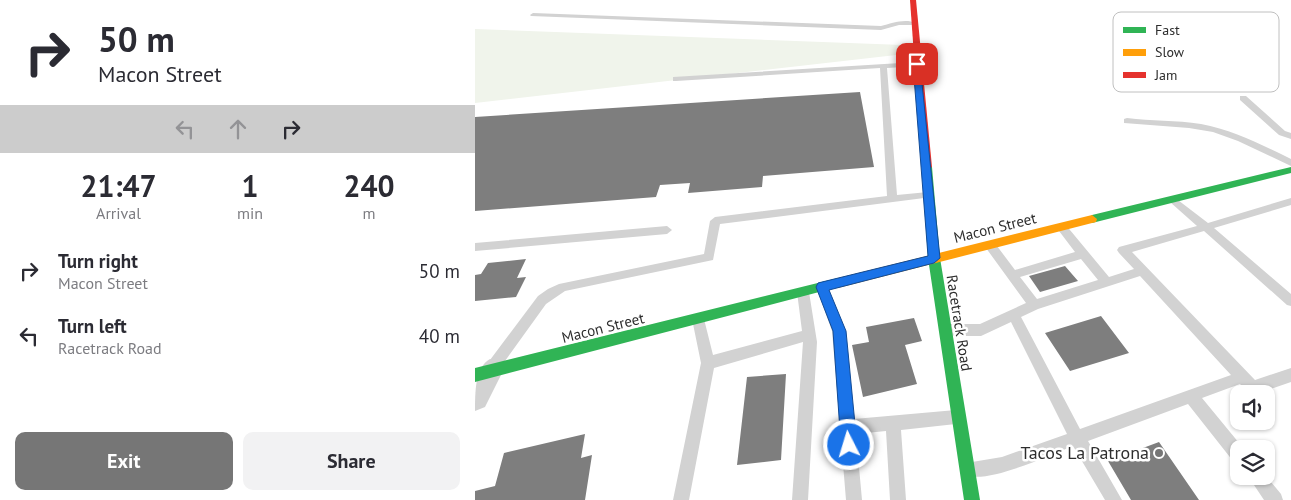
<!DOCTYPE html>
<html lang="en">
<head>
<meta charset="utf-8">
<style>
	:root { --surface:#fff; --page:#f2f2f3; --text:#2b2b33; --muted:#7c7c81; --accent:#767676 }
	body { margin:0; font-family:"PT Sans",sans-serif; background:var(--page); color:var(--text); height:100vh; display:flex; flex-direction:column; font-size:19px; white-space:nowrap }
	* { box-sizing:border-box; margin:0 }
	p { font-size:16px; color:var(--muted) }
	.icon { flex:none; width:28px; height:28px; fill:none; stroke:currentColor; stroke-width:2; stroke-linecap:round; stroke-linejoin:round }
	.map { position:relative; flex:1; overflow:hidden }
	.sheet { display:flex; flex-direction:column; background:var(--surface); width:475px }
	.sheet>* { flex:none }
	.banner { background:#fff; color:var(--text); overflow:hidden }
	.controls { position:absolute; left:755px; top:385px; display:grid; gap:10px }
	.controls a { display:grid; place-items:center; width:45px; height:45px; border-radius:10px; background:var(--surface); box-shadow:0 1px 4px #0004; font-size:25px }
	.pin { position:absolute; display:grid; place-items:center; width:42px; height:42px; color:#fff; margin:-21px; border-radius:10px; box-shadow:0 2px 8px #0006 }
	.me { position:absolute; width:55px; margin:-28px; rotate:355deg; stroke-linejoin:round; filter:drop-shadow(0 0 4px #0008) }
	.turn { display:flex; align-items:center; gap:18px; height:105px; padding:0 15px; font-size:22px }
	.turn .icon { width:65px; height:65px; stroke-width:2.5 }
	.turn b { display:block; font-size:35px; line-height:42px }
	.lanes { display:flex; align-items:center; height:48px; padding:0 15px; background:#0003; justify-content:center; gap:25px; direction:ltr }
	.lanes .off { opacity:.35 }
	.eta { display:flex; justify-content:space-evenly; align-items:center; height:85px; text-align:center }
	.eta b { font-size:30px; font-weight:700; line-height:35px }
	.primary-button { display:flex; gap:10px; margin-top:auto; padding:10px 15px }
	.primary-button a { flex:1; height:58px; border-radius:10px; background:var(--accent); color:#fff; font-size:20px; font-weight:700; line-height:58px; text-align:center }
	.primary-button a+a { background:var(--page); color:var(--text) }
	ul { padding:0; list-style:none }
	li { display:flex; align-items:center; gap:15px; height:65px; padding:0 15px }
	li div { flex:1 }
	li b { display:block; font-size:19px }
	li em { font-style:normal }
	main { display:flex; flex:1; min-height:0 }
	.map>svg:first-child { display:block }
</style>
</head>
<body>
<main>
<section class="sheet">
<div class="banner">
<div class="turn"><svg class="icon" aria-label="right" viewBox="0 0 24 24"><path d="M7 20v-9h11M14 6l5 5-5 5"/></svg><div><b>50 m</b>Macon Street</div></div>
<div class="lanes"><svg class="icon off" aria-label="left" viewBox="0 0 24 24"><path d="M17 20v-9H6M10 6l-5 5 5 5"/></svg><svg class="icon off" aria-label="ahead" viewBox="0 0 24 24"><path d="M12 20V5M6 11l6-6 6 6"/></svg><svg class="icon" aria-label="right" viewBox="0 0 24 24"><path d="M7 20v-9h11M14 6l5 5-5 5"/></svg></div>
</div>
<div class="eta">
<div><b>21:47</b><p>Arrival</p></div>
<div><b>1</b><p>min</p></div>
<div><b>240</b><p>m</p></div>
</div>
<ul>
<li><svg class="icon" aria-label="right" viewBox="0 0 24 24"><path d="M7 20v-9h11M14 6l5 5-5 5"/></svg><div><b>Turn right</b><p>Macon Street</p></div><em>50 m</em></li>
<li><svg class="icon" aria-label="left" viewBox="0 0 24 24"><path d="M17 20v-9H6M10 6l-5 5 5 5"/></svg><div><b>Turn left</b><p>Racetrack Road</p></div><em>40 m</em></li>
</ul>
<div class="primary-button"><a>Exit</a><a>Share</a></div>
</section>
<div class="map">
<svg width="816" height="500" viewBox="0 0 816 500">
	<rect width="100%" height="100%" fill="#fff"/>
	<path fill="#f0f4eb" d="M0 29 428 45 430 54 0 103Z"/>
	<path fill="#7e7e7e" d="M385 92 399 167 288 176 287 187 213 193 215 183 185 185 181 197 0 211V117Z
		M51 259 42 278 51 277 41 297 0 301V275L6 274 13 263Z
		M590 266 603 281 565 292 554 276Z
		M626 316 654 353 595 371 570 333Z
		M439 318 447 341 430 345 442 384 388 397 377 345 394 342 391 327Z
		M311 374 306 460 262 465 272 377Z
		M110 434 106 458 117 455 110 500H0V491L20 486 29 453Z
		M684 442 724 500H656L633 461Z"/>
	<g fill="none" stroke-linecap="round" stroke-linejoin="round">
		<path fill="#d2d2d2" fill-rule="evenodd" d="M58 13 406 26C417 23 430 18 441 23L438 25H424L406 30 56 16 55 15Z
			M442 62H445V66L412 68 422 195 453 192 458 195 457 197 245 224 238 260 90 291 71 304 25 368 20 370 15 368 13 364 15 360 63 296 73 289 84 284 229 254 235 221 240 217 412 196 405 68 201 81H198V77Z
			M765 96H771L810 131 816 133V139L804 135 765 100Z
			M652 118C676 121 701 120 726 124 758 130 787 145 816 159V166L763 141 738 132 714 128 649 123V119Z
			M699 197 733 223 816 198V205L739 228 816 294V306L812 305 729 231 657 252 780 380 816 368V382L781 394 773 393 765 384 727 398 769 449H764V463L758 461 713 404 613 441 647 500H630L598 446C575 455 513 484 491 475L489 469 491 463 527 457 592 434 536 322 506 336H472L467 334 465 330 467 326 472 324H505L551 303 511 248 509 245 511 242H519L540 270 600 252 581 227 586 223 590 224 634 277 659 269 644 253 642 250 644 247 722 226 695 202 694 200 695 198ZM606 259 623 280 562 299 545 277ZM665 276 756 375 605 429 546 317 563 309Z
			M192 226 197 230 192 234 0 251V243Z
			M347 282 351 284 353 287 371 331 379 419 481 410 486 412 488 417 486 422 481 424 426 430 431 500H415L411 431 381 434 387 500H371L357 331 341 287 343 284Z
			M328 287 332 289 334 292 342 342 333 500H317L328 342 239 368 214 500H198L226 363 217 319 218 315 223 314 228 315 238 355 327 331 322 292 324 289Z
			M773 476H791L806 494 808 500H789Z"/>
		<path fill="#d2d2d2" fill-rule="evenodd" d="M15 359 24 362 28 371 10 407 0 411C0 392 0 367 15 359Z"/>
		<path fill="#30b455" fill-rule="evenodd" d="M452 164 457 167 465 258 505 500H489L453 258 447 167Z
			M816 167V173L617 223 612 219 617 215Z
			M363 278 367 280 369 283 367 286 0 382V368Z"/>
		<path fill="#ff9f0a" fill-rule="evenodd" d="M617 215 622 219 621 222 363 288 359 286 357 283 359 280 363 278Z"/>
		<path fill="#e5322d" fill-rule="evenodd" d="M435 0H441L457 167 452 170 447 167Z"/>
	</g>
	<path fill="#1a73e8" stroke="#114b97" d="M442 61 445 64 465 258 459 263 354 290 371 331 382 445 380 451 374 453 368 451 366 445 358 331 341 287 343 283 347 282 453 256 438 64Z"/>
	<circle fill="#767676" stroke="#fff" stroke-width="2" cx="684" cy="453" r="5"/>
	<g text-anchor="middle" stroke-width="5" stroke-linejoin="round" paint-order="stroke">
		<g font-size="15" fill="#2d2d2d" stroke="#fff">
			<text transform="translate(520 228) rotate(-14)" y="5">Macon Street</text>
			<text transform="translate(484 323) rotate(81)" y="5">Racetrack Road</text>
			<text transform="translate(128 328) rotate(-14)" y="5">Macon Street</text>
		</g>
		<g font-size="18" fill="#2d2d2d" stroke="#fff" text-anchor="end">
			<text x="674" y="459">Tacos La Patrona</text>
		</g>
	</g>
	<rect x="638" y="12" width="166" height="80" rx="8" fill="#fff" stroke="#c0c0c0" stroke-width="1"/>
	<rect x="648" y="27" width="23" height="6" fill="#30b455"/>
	<rect x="648" y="49" width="23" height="7" fill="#ff9f0a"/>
	<rect x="648" y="72" width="23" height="6" fill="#e5322d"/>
	<g font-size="14" fill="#2d2d2d">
		<text x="680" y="35">Fast</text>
		<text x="680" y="57">Slow</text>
		<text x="680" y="80">Jam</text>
	</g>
</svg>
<div class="controls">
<a><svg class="icon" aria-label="sound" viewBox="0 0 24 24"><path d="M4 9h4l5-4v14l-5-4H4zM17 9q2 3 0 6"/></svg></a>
<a><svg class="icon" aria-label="layers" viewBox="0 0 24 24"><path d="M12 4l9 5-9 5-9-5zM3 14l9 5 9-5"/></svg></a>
</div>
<div class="pin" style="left:442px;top:64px;background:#d93025"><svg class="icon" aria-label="arrive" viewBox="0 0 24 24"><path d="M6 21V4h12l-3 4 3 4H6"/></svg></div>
<svg class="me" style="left:374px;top:445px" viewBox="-20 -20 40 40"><circle r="17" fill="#1a73e8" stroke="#fff" stroke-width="3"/><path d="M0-11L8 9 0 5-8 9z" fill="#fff"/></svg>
</div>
</main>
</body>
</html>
